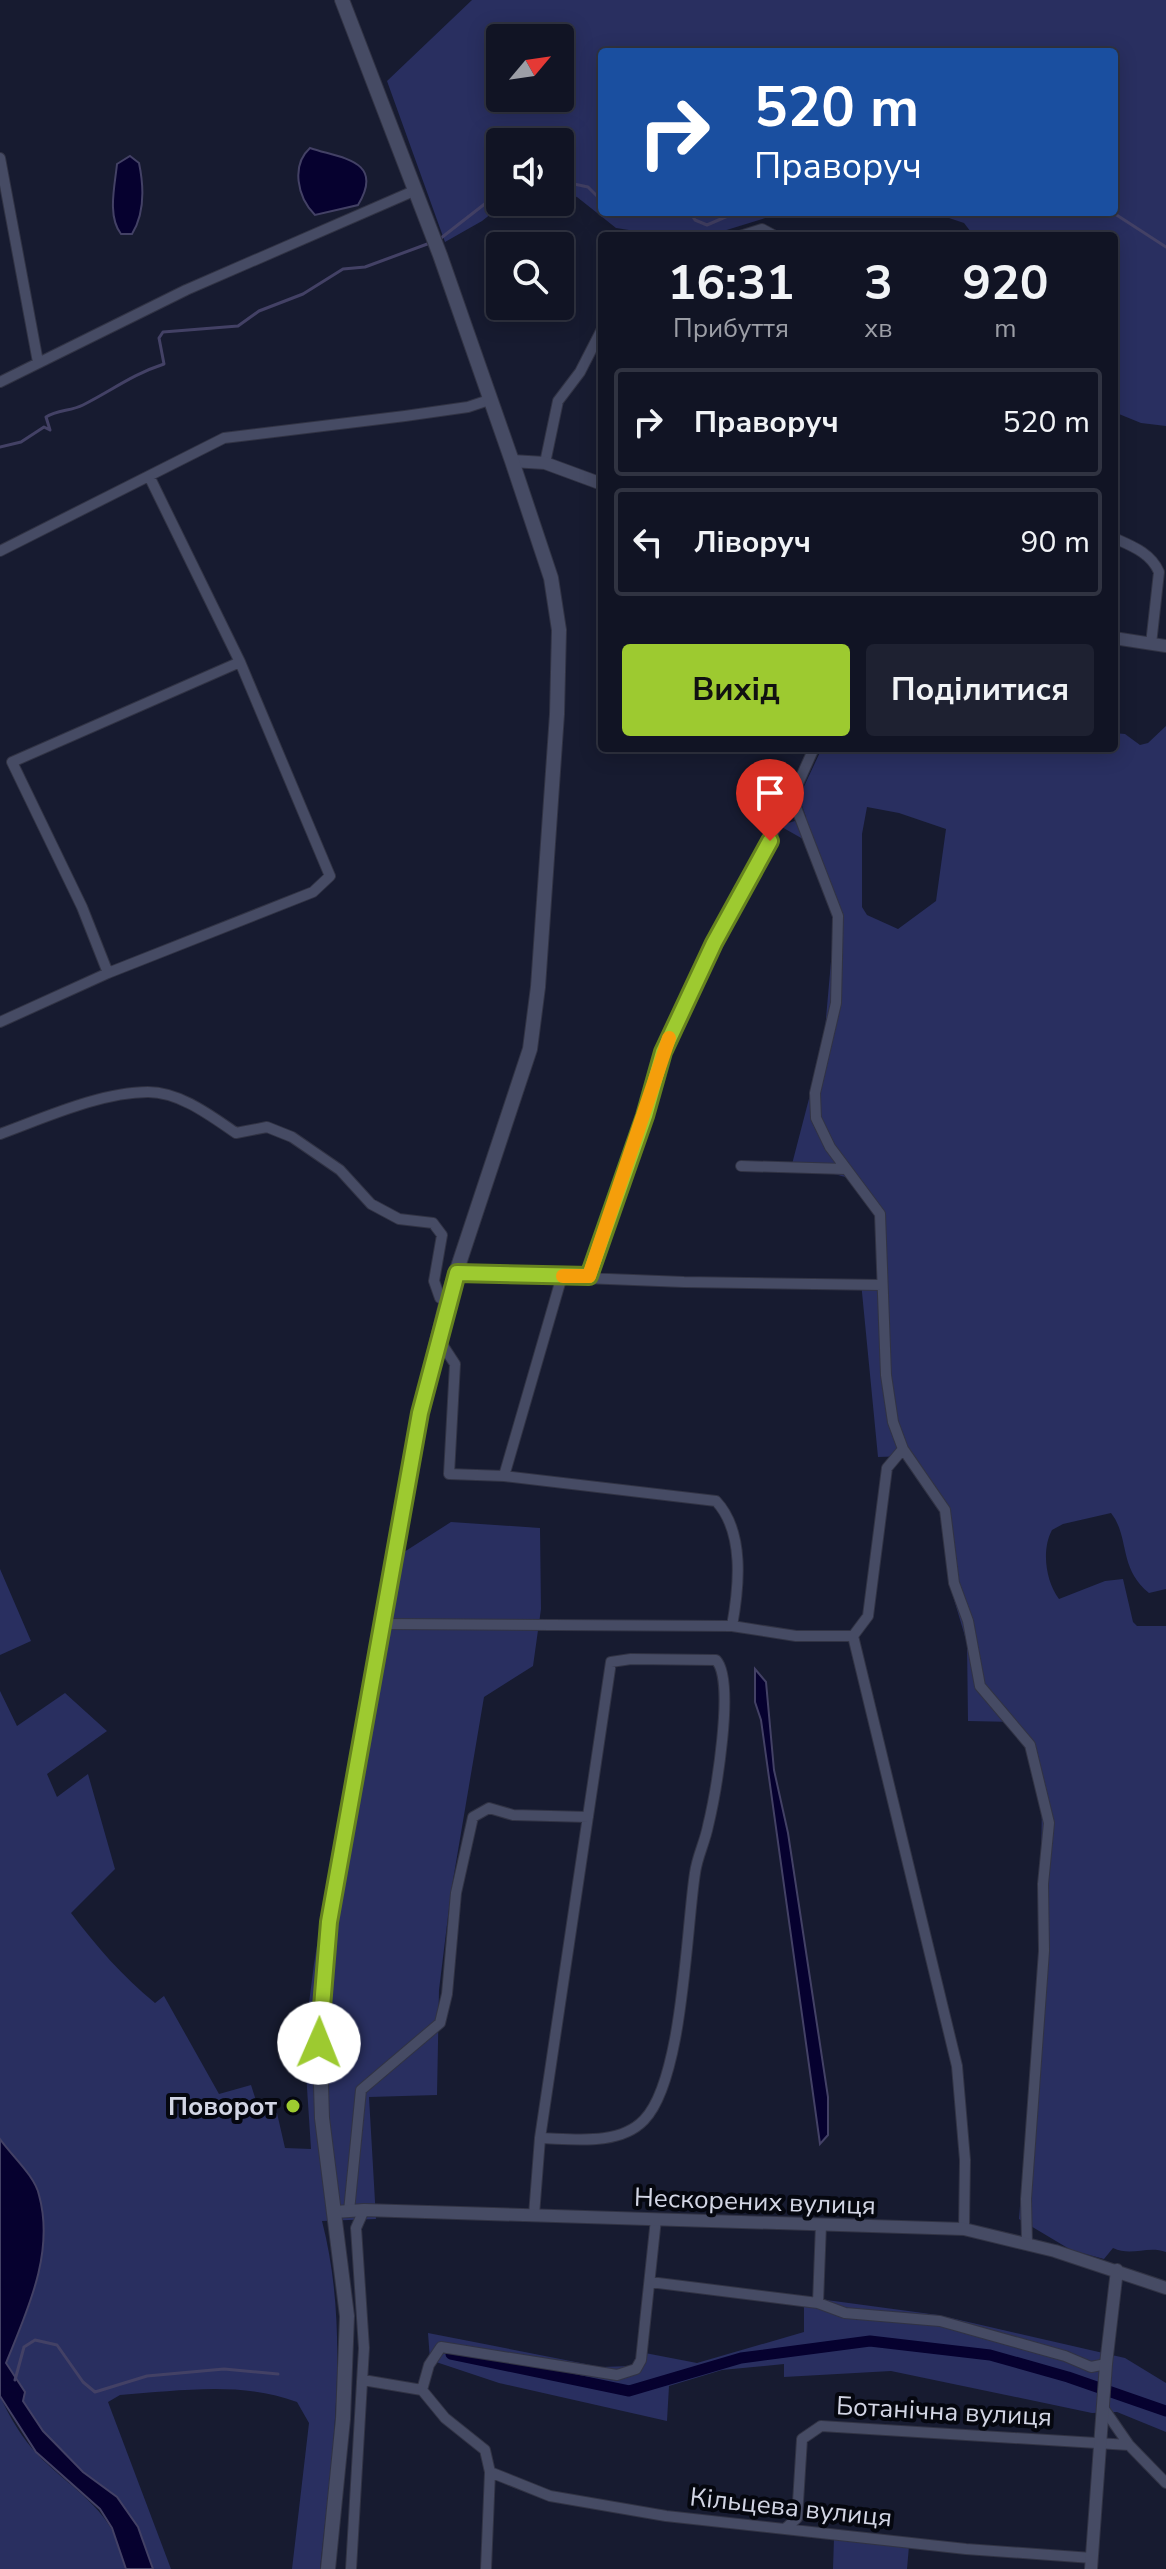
<!DOCTYPE html>
<html lang="uk">
<head>
<meta charset="utf-8">
<style>
	:root { --surface:#111424; --page:#1e2131; --text:#f1f3f6; --muted:#9c9ea6; --line:#303341; --accent:#9dca30 }
	body { margin:0; font-family:"Nunito Sans",sans-serif; background:var(--page); color:var(--text); height:100vh; display:flex; flex-direction:column; font-size:30px; white-space:nowrap }
	* { box-sizing:border-box; margin:0 }
	p { font-size:26px; color:var(--muted) }
	.icon { flex:none; width:44px; height:44px; fill:none; stroke:currentColor; stroke-width:2; stroke-linecap:round; stroke-linejoin:round }
	.map { position:relative; flex:1; overflow:hidden }
	.panel { position:absolute; left:598px; top:232px; width:520px; height:520px; display:flex; flex-direction:column; background:var(--surface); border-radius:8px; box-shadow:0 4px 20px #0003,0 0 0 2px var(--line) }
	.panel>* { flex:none }
	.banner { position:absolute; left:598px; top:48px; width:520px; height:168px; border-radius:8px; box-shadow:0 4px 20px #0003,0 0 0 2px var(--line); background:#1a4fa0; color:#fff; overflow:hidden }
	.needle { width:52px; rotate:61deg }
	.tools { position:absolute; left:486px; top:24px; display:grid; gap:16px }
	.tools a { display:grid; place-items:center; width:88px; height:88px; border-radius:8px; background:var(--surface); box-shadow:0 4px 20px #0003,0 0 0 2px var(--line); font-size:40px }
	.pin { position:absolute; display:grid; place-items:center; width:68px; height:68px; color:#fff; margin:-82px -34px; border-radius:50% 50% 50% 0; rotate:-45deg; box-shadow:0 0 8px #0007 }
	.pin .icon { rotate:45deg }
	.me { position:absolute; width:88px; margin:-44px; rotate:1deg; stroke-linejoin:round; filter:drop-shadow(0 0 6px #0008) }
	.turn { display:flex; align-items:center; gap:28px; height:168px; padding:0 24px; font-size:36px }
	.turn .icon { width:104px; height:104px; stroke-width:2.5 }
	.turn b { display:block; font-size:56px; line-height:68px }
	.eta { display:flex; justify-content:space-evenly; align-items:center; height:136px; text-align:center }
	.eta b { font-size:48px; font-weight:700; line-height:56px }
	.primary-button { display:flex; gap:16px; margin-top:auto; padding:16px 24px }
	.primary-button a { flex:1; height:92px; border-radius:8px; background:var(--accent); color:#111; font-size:32px; font-weight:700; line-height:92px; text-align:center }
	.primary-button a+a { background:var(--page); color:var(--text) }
	ul { padding:0; list-style:none }
	li { display:flex; align-items:center; gap:24px; height:108px; margin:0 16px 12px; padding:0 8px; border:4px solid var(--line); border-radius:8px }
	li div { flex:1 }
	li b { display:block; font-size:30px }
	li em { font-style:normal }
	.map>svg:first-child { display:block }
</style>
</head>
<body>
<div class="map">
<svg width="1166" height="2569" viewBox="0 0 1166 2569">
	<rect width="100%" height="100%" fill="#171b30"/>
	<path fill="#292f60" fill-rule="evenodd" d="M472 0H1166V426L1141 423 1114 412V236H974L964 223 931 212H1114V52H602V212H785L707 236H667L616 228 577 197 560 194V142H500V202H506L482 221 445 242 387 81ZM500 38H560V98H500Z
		M1166 726V1589L1149 1593C1118 1568 1130 1537 1111 1513L1063 1524 1052 1530C1041 1550 1046 1582 1059 1599L1105 1581 1123 1579 1133 1622 1137 1626H1166V2252C1147 2245 1132 2257 1113 2248L1104 2259 1071 2250 1019 2219 1040 1944 1042 1797 1034 1755 1016 1722 968 1721 967 1643 950 1586 942 1510 908 1456 878 1457 861 1282 877 1281C878 1192 890 1178 791 1168L824 1041 836 905 810 843 780 826 806 817 799 797 822 748H993L1002 753 1014 748H1114V733L1125 734 1140 745 1148 743ZM867 807 899 813 946 829 936 901 898 929 867 915 862 907V834Z
		M451 1522 540 1528 541 1609 533 1666 484 1697 451 1892 439 1990 437 2095 369 2097 376 2219 322 2221C351 2334 332 2455 320 2569H292L309 2423 297 2402C240 2381 179 2391 120 2395L108 2402 171 2569H153L138 2527 117 2497 83 2472 43 2431 23 2401 25 2392 6 2363C28 2312 54 2252 39 2195 35 2176 11 2155 0 2139V1691L17 1726 65 1693 107 1731 47 1774 57 1797 88 1774 115 1869 71 1913C97 1947 122 1976 155 2003L164 1996 219 2094 251 2085 260 2113H277L285 2148 311 2149 304 2042 314 1964 331 1857 390 1561Z
		M0 1569 31 1641 0 1655Z
		M804 2297 938 2315 1125 2358 1166 2383V2432L1117 2412 1092 2413 891 2371 784 2377V2364L722 2370 669 2386 667 2421 499 2383 430 2360 428 2333 601 2367 631 2366 645 2353 697 2363 804 2332Z
		M0 2396C9 2416 22 2438 37 2454 75 2493 115 2509 126 2569H0Z
		M834 2538 909 2546 907 2569H833Z"/>
	<path fill="#06012f" stroke="#434165" stroke-width="2" d="M310 148C338 158 386 159 358 205L315 215C297 197 291 165 310 148Z
		M130 156 139 163C144 187 145 213 132 234H121C107 216 115 185 117 164Z
		M755 1669 766 1682 774 1770 788 1833 828 2097V2135L820 2144 761 1720 755 1702Z
		M0 2139C11 2155 35 2176 39 2195 55 2253 27 2311 6 2363L25 2392 23 2401 43 2431 83 2472 117 2497 138 2527 153 2569H126L112 2528 100 2509 36 2452 0 2396Z"/>
	<g fill="none" stroke-linecap="round" stroke-linejoin="round">
		<path stroke="#434165" stroke-width="3" d="M560 181 588 187 602 201
			M618 212H639
			M690 212 695 220 707 225 737 212
			M1112 212 1166 247
			M441 238 500 192
			M0 447 21 442 44 427 50 430 46 417C57 410 71 411 83 405 111 391 133 374 164 364L159 338 163 332 238 326 259 311 303 294 343 269 365 267 430 243
			M15 2380 24 2347 35 2340 57 2345 83 2382 95 2392 147 2376 224 2369 278 2374"/>
		<path stroke="#06012f" stroke-width="11" d="M451 2354 629 2391 741 2358 870 2341 990 2355 1068 2377 1166 2411"/>
		<g stroke="#313344" stroke-width="12">
			<path id="minor" d="M0 158 38 362
				M740 236 762 229 775 236
				M0 382 186 290 416 190
				M545 463 558 401 580 372 602 329
				M150 478 240 662 330 876 313 892 108 973 82 907 12 762 240 662
				M1114 538C1132 546 1151 553 1159 572L1151 644
				M0 551 224 438 405 416 468 407 489 400
				M814 748 792 797 838 916 836 1003 815 1093 816 1118 830 1147 880 1214 886 1375 893 1422 903 1449 945 1510 954 1583 968 1621 980 1686 1030 1745 1049 1823 1043 1884 1044 1951 1026 2199 1027 2243
				M0 1022 108 973
				M0 1134C44 1118 101 1092 148 1092 180 1092 211 1116 236 1133L267 1127 292 1137 340 1170 371 1204 399 1219 433 1223 442 1235 434 1281 440 1298 447 1300
				M741 1166 845 1169
				M457 1273 684 1282 882 1285
				M589 1276 645 1116 663 1052 714 943 792 797
				M438 1338 455 1364 449 1474 504 1476 716 1501C745 1532 739 1587 732 1626
				M903 1449 887 1468 868 1616 853 1636 957 2066 965 2160 964 2229
				M504 1476 562 1276
				M384 1624 732 1626 796 1636H853
				M349 2211 361 2090 440 2023 447 1994 456 1893 473 1817 489 1808 513 1815 588 1817
				M534 2215 540 2138 611 1662 631 1659 716 1660C736 1681 715 1797 708 1826 705 1842 697 1857 695 1873 686 1931 683 2080 644 2120 619 2146 574 2139 540 2138
				M650 2282 818 2303 845 2313 940 2321 1065 2356 1091 2367 1106 2364
				M818 2303 821 2224
				M363 2380 422 2390
				M422 2390 429 2365 441 2347 617 2375 636 2369 641 2360 656 2219
				M422 2390 445 2418 485 2450 490 2472 486 2569
				M1102 2406 1129 2445
				M490 2472 550 2496 666 2516 966 2549 1092 2558
				M785 2529 797 2518 802 2439 821 2426 1129 2445 1166 2483
				M351 2569 364 2348 356 2228 364 2210"/>
		</g>
		<g stroke="#313344" stroke-width="14">
			<path id="tertiary" d="M512 461 545 463 602 484
				M1114 638 1166 646
				M335 2212 364 2210 964 2229 1055 2251 1166 2288
				M1091 2569 1106 2364 1117 2270"/>
		</g>
		<g stroke="#313344" stroke-width="16">
			<path id="secondary" d="M328 2569 343 2419 347 2316 322 2118 319 2018 329 1922 420 1413 447 1300 530 1049 538 987 557 714 559 630 551 578 512 461 440 255 342 0"/>
		</g>
		<use href="#minor" stroke="#464b64" stroke-width="10"/>
		<use href="#tertiary" stroke="#464b64" stroke-width="12"/>
		<use href="#secondary" stroke="#464b64" stroke-width="14"/>
	</g>
	<g fill="none" stroke-linecap="round" stroke-linejoin="round">
		<g stroke="#66831f" stroke-width="20">
			<path id="route" d="M319 2043 329 1922 420 1413 457 1273 589 1276 645 1116 663 1052 714 943 770 841"/>
		</g>
		<use href="#route" stroke="#9dca30" stroke-width="14"/>
		<path stroke="#f59e0b" stroke-width="14" d="M563 1276H589L669 1038"/>
	</g>
	<circle fill="#9dca30" stroke="#05070f" stroke-width="3" cx="293" cy="2106" r="8"/>
	<g text-anchor="middle" stroke-width="8" stroke-linejoin="round" paint-order="stroke">
		<g font-size="26" font-weight="bold" fill="#d2d5e4" stroke="#05070f" text-anchor="end">
			<text x="277" y="2115">Поворот</text>
		</g>
		<g font-size="26" fill="#d2d5e4" stroke="#05070f">
			<text transform="translate(755 2201) rotate(2)" y="9">Нескорених вулиця</text>
			<text transform="translate(944 2411) rotate(3)" y="9">Ботанічна вулиця</text>
			<text transform="translate(791 2507) rotate(6)" y="9">Кільцева вулиця</text>
		</g>
	</g>
</svg>
<div class="tools">
<a><svg class="needle" viewBox="-14 -14 28 28"><path d="M0-13l5 13h-10z" fill="#e53935"/><path d="M0 13l5-13h-10z" fill="#9c9ea6"/></svg></a>
<a><svg class="icon" aria-label="sound" viewBox="0 0 24 24"><path d="M4 9h4l5-4v14l-5-4H4zM17 9q2 3 0 6"/></svg></a>
<a><svg class="icon" aria-label="search" viewBox="0 0 24 24"><circle cx="10" cy="10" r="6"/><path d="M15 15l6 6"/></svg></a>
</div>
<div class="pin" style="left:770px;top:841px;background:#d93025"><svg class="icon" aria-label="arrive" viewBox="0 0 24 24"><path d="M6 21V4h12l-3 4 3 4H6"/></svg></div>
<svg class="me" style="left:319px;top:2043px" viewBox="-20 -20 40 40"><circle r="19" fill="#fff"/><path d="M0-13L10 11 0 6-10 11z" fill="#9dca30"/></svg>
<div class="banner">
<div class="turn"><svg class="icon" aria-label="right" viewBox="0 0 24 24"><path d="M7 20v-9h11M14 6l5 5-5 5"/></svg><div><b>520 m</b>Праворуч</div></div>
</div>
<section class="panel">
<div class="eta">
<div><b>16:31</b><p>Прибуття</p></div>
<div><b>3</b><p>хв</p></div>
<div><b>920</b><p>m</p></div>
</div>
<ul>
<li><svg class="icon" aria-label="right" viewBox="0 0 24 24"><path d="M7 20v-9h11M14 6l5 5-5 5"/></svg><div><b>Праворуч</b></div><em>520 m</em></li>
<li><svg class="icon" aria-label="left" viewBox="0 0 24 24"><path d="M17 20v-9H6M10 6l-5 5 5 5"/></svg><div><b>Ліворуч</b></div><em>90 m</em></li>
</ul>
<div class="primary-button"><a>Вихід</a><a>Поділитися</a></div>
</section>
</div>
</body>
</html>
